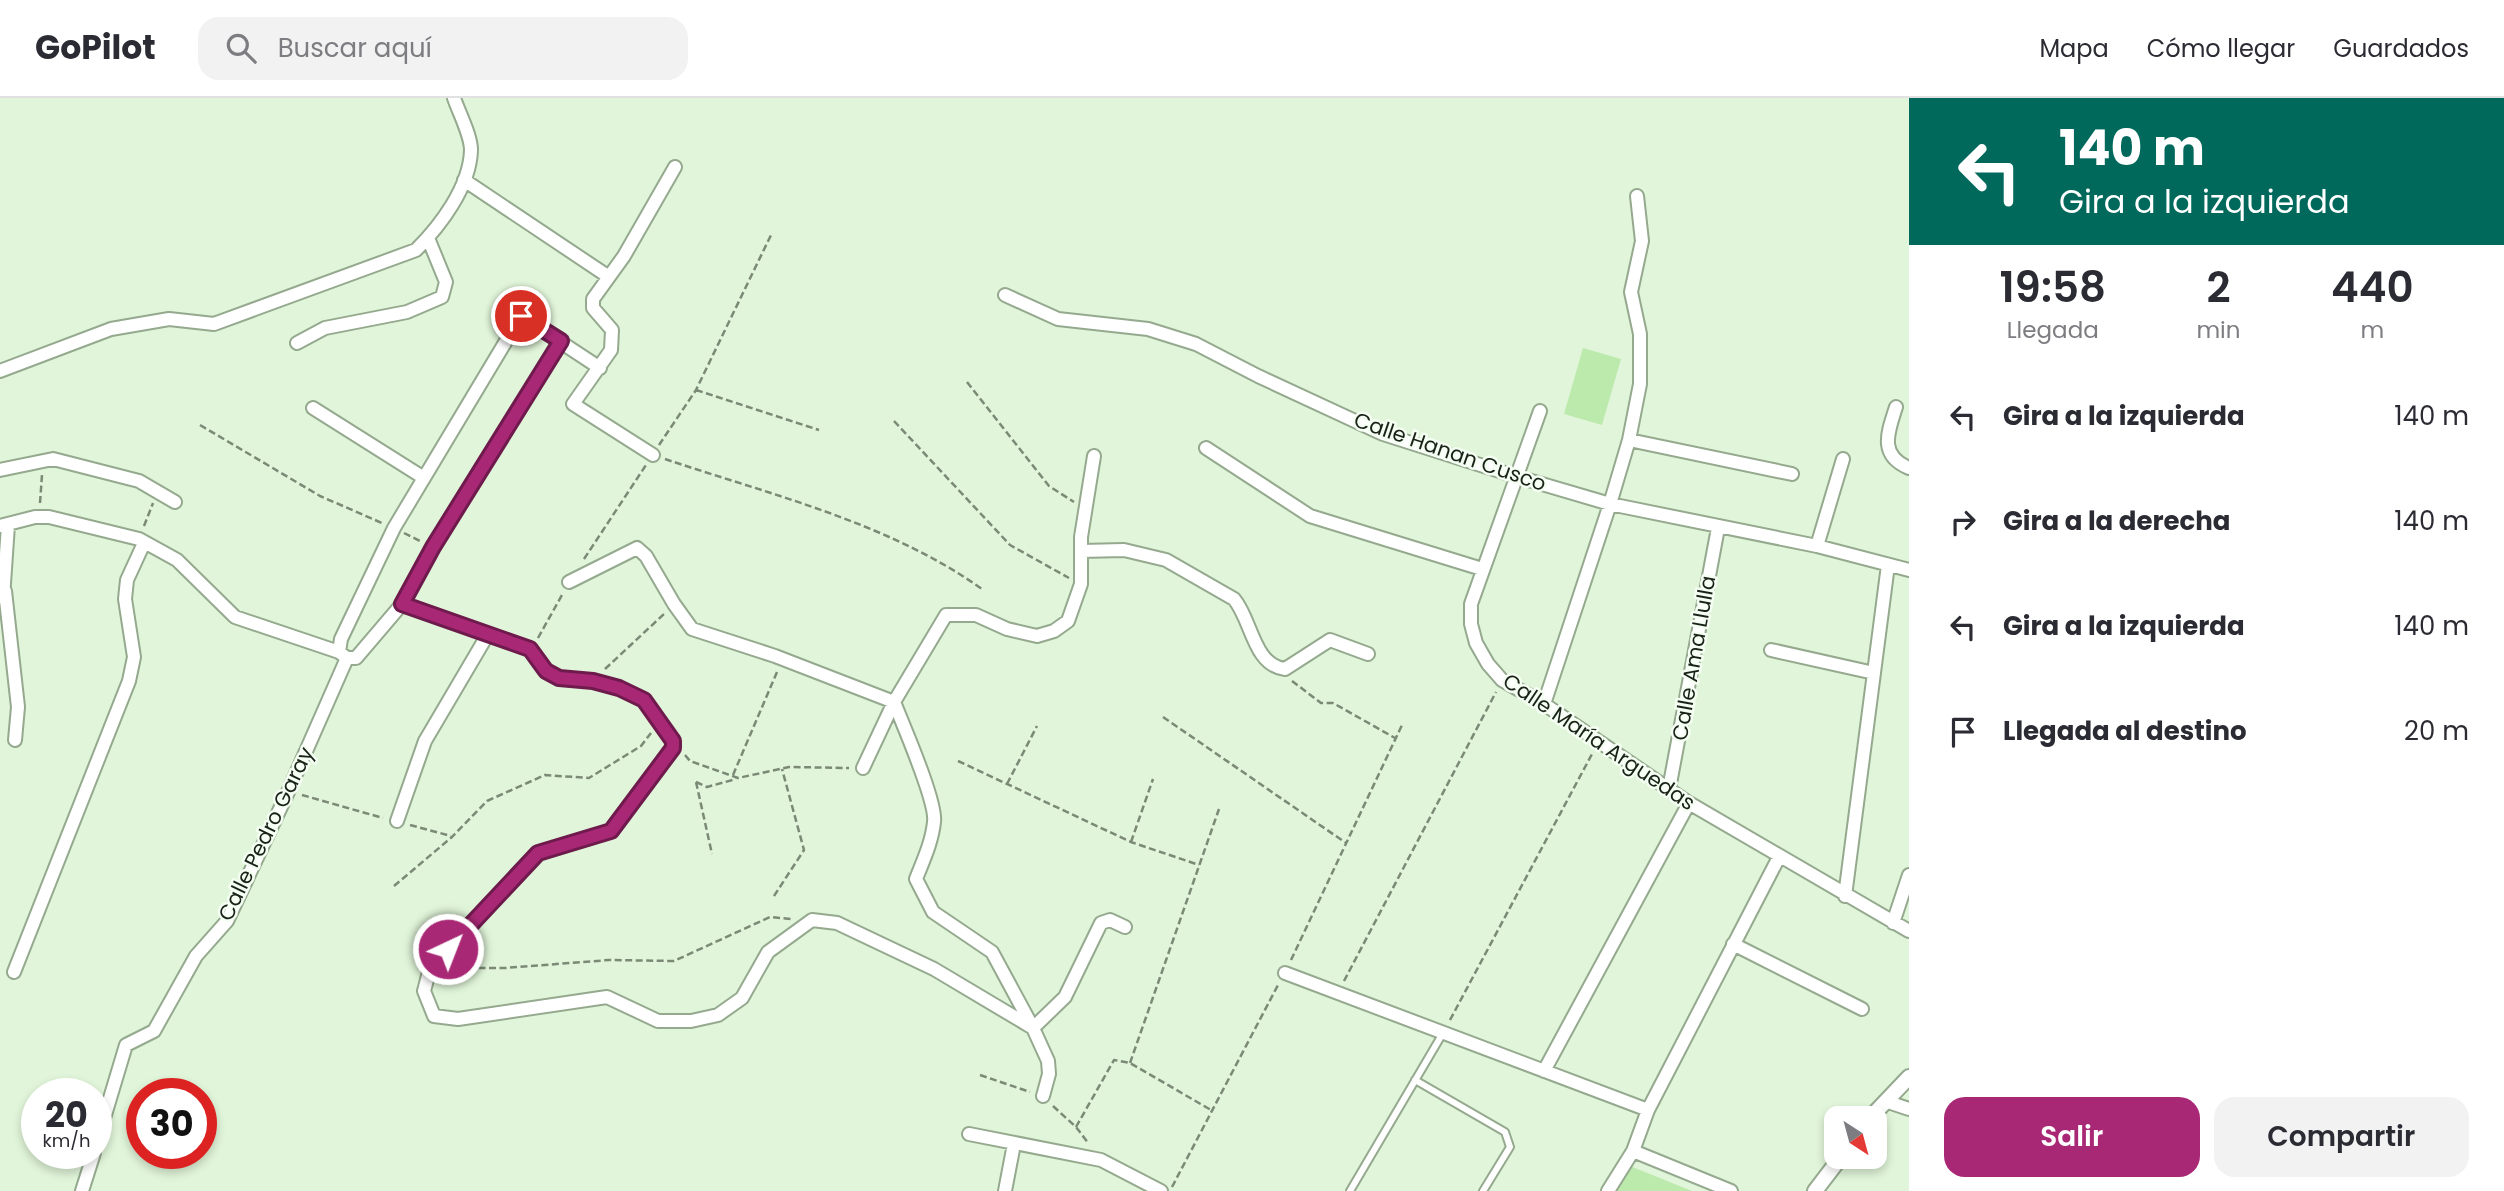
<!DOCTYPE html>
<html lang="es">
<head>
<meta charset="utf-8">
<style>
	:root { --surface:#fff; --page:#f2f2f3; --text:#2b2b33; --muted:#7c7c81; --line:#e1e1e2; --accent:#a92876 }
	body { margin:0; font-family:Poppins,sans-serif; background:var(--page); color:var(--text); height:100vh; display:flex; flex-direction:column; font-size:26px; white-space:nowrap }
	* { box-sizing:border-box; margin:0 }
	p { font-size:23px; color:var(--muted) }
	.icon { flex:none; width:38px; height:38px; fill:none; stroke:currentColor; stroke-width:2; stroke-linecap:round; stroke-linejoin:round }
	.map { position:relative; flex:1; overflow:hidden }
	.drawer { display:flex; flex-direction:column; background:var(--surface); width:595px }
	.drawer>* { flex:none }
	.top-card { background:#00695c; color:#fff; overflow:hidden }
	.needle { width:46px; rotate:144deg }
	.controls { position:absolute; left:1824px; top:1008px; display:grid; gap:14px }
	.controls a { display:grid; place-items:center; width:63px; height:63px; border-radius:14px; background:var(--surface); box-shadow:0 4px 10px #0003; font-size:35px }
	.speed { position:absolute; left:21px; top:980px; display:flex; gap:14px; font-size:35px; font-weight:700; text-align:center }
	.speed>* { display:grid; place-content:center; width:91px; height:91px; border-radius:50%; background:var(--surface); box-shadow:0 4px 10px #0003; line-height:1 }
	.speed small { font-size:18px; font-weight:400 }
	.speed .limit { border:10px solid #d22; background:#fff; color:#111 }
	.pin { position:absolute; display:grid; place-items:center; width:60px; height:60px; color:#fff; margin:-30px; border:4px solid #fff; border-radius:50%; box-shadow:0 2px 7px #0007 }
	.me { position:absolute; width:77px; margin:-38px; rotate:43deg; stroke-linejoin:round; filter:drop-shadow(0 0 5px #0008) }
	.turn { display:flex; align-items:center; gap:24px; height:147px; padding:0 35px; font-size:32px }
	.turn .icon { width:91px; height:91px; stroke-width:2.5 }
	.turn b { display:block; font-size:49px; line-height:60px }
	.eta { display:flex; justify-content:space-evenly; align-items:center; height:119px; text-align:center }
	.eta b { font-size:42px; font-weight:600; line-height:49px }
	.primary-button { display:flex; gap:14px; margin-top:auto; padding:14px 35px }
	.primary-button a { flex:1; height:80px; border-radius:21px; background:var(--accent); color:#fff; font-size:28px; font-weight:600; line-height:80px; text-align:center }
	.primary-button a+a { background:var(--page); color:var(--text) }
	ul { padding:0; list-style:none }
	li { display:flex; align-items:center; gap:21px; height:105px; padding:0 35px }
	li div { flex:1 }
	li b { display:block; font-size:26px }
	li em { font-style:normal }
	header { display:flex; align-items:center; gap:42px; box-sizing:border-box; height:98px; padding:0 35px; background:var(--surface); border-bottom:2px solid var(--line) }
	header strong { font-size:33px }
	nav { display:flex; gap:38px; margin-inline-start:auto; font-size:24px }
	.search { width:490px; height:63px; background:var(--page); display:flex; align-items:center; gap:18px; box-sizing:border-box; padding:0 24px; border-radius:21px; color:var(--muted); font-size:26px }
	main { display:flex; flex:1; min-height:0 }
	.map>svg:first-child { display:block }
</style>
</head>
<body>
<header>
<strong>GoPilot</strong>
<div class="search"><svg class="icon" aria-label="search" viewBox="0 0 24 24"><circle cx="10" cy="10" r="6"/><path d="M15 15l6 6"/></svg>Buscar aquí</div>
<nav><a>Mapa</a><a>Cómo llegar</a><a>Guardados</a></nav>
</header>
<main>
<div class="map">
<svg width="1909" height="1093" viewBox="0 0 1909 1093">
	<rect width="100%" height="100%" fill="#e0f5d9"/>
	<path fill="#bceaad" d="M1583 250 1621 261 1602 327 1564 316Z
		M1630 1068 1692 1093H1616Z"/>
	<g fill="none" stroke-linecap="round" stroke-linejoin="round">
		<g stroke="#94a98e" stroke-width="10">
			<path id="service" d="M1415 982 1505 1034 1510 1049 1483 1093
				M1350 1093 1443 935"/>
		</g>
		<g stroke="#94a98e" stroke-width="16">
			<path id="minor" d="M464 82 609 179
				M1005 197 1058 221 1148 231 1196 246 1258 278 1383 336 1518 379 1610 406 1817 448 1909 472
				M297 245 325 230 407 214 442 199 446 184 428 140
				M0 273 111 231 169 221 214 226 416 152C440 128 470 89 471 52 471 37 459 15 454 0
				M1896 309C1888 334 1878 357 1909 370
				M313 310 424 380
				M1540 313 1471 506V526L1476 545 1488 566 1502 582 1544 606 1689 705 1909 833
				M1629 342 1792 376
				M1206 350 1310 418 1482 471
				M653 357 573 306 611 252 612 232 593 210V201L624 158 675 69
				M1094 358 1081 439V486L1068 523 1054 533 1037 538 1007 531 976 517H946L894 604C903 627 937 704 934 724 932 744 923 763 916 781L933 814 992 854 1033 930 1065 899 1101 825 1110 822 1125 829
				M0 372 53 361 139 383 175 404
				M0 428 35 419H49L139 441 177 462 235 519 339 554 347 560H356L402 506 433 449 561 243
				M1817 448 1843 361
				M1081 453 1124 452 1166 462 1234 501C1252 522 1253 567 1285 571L1330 542 1368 556
				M569 484 637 450 646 458 674 506 692 531 775 558 894 604 863 670
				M5 493 18 609 15 642
				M3 500 8 427
				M402 506 530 551 546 573 559 580 593 583 619 590 644 602 673 643V650L611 733 538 756 430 870 424 893 434 918 458 921 607 899 658 923H691L718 917 742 900 768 854 812 822 837 825 934 871 1033 930 1048 963 1049 976 1043 998
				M1771 552 1874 575
				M339 554 341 541 394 430 521 218 600 270
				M1544 606 1610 406 1629 342 1640 286V236L1631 194 1642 143 1637 98
				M1669 691 1718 430
				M397 723 425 643 488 536
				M1845 798 1888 467
				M1893 825 1909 777
				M1733 846 1862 911
				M14 874 129 583 134 559 125 501 127 482 144 445
				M1285 875 1648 1012
				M1544 973 1689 705
				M1885 1003 1909 1011
				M969 1036 1101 1062 1161 1093
				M96 1047 126 947 154 933 196 858 227 823 288 694 347 560
				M1633 1053 1731 1093
				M82 1093 94 1055
				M1005 1093 1014 1046
				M1608 1093 1633 1053 1648 1012 1779 759"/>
		</g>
		<g stroke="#94a98e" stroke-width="18">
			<path id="tertiary" d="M1870 1020 1909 979
				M1815 1093 1841 1059"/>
		</g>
		<path stroke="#7b8a77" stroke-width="2.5" stroke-dasharray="7 3.5" stroke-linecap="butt" d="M967 284 1049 388 1074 404
			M696 292 819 332
			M894 323 1010 447 1069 480
			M200 327 320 398 382 425
			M659 347 696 292 771 137
			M665 361C772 397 889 425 982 491
			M40 405 42 377
			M144 428 153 405
			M404 435 420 443
			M584 461 646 367
			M538 540 562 497
			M605 571 664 516
			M1292 583 1321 605H1333L1395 640
			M1163 619 1346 745
			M685 657 690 663 738 680 789 669 849 670
			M958 663 1131 744 1199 767
			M733 677 777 574
			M696 684 712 756
			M696 684 707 689 736 681
			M1007 686 1037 628
			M302 697 383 720
			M410 727 451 738
			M1131 744 1153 681
			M394 788 452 739 487 703 545 677 589 680 641 648 651 635
			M774 798 804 752 782 671
			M1291 862 1403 625
			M447 870H505L609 862 674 863 770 819 791 821
			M1344 883 1496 594
			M1450 922 1592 656
			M1130 965 1219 711
			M980 977 1030 994
			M1053 1008 1076 1029 1089 1046
			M1076 1029 1114 962 1130 965 1211 1012
			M1172 1089 1278 887"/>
		<use href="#service" stroke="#fff" stroke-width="6"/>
		<use href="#minor" stroke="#fff" stroke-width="12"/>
		<use href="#tertiary" stroke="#fff" stroke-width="14"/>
	</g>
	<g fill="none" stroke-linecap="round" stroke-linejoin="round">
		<g stroke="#6e1a4d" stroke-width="18">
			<path id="route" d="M448 851 538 755 611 733 673 650V643L644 602 619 590 593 583 559 580 546 573 530 551 402 506 433 449 561 243 521 218"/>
		</g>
		<use href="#route" stroke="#a92876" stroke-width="12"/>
	</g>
	<g text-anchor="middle" stroke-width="5" stroke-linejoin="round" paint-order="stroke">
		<g font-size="21" fill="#1a2218" stroke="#f5fef2">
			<text transform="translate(1450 354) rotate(19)" y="7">Calle Hanan Cusco</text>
			<text transform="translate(1694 560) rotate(-80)" y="7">Calle Ama Llulla</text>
			<text transform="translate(1599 644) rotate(34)" y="7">Calle María Arguedas</text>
			<text transform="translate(266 736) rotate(-64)" y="7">Calle Pedro Garay</text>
		</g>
	</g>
</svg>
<div class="controls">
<a><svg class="needle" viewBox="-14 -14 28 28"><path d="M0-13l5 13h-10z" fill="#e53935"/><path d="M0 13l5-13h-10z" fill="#7c7c81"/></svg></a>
</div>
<div class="speed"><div>20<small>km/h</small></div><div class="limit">30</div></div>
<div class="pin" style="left:521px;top:218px;background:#d93025"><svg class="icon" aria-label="arrive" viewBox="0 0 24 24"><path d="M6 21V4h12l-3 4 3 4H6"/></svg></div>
<svg class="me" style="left:448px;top:851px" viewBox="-20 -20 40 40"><circle r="17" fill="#a92876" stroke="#fff" stroke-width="3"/><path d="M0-11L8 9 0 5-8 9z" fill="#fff"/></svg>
</div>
<section class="drawer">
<div class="top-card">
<div class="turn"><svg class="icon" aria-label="left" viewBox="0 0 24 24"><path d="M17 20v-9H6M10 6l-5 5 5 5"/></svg><div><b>140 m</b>Gira a la izquierda</div></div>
</div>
<div class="eta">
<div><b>19:58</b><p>Llegada</p></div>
<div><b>2</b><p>min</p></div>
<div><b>440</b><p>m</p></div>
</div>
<ul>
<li><svg class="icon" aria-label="left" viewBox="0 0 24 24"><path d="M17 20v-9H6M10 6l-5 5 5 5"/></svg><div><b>Gira a la izquierda</b></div><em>140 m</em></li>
<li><svg class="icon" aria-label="right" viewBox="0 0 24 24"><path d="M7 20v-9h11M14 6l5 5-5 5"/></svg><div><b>Gira a la derecha</b></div><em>140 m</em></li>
<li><svg class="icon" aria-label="left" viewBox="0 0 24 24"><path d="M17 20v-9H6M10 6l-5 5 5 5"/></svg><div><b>Gira a la izquierda</b></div><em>140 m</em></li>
<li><svg class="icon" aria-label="arrive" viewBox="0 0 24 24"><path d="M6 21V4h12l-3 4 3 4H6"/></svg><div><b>Llegada al destino</b></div><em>20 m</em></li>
</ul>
<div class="primary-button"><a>Salir</a><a>Compartir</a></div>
</section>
</main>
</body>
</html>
